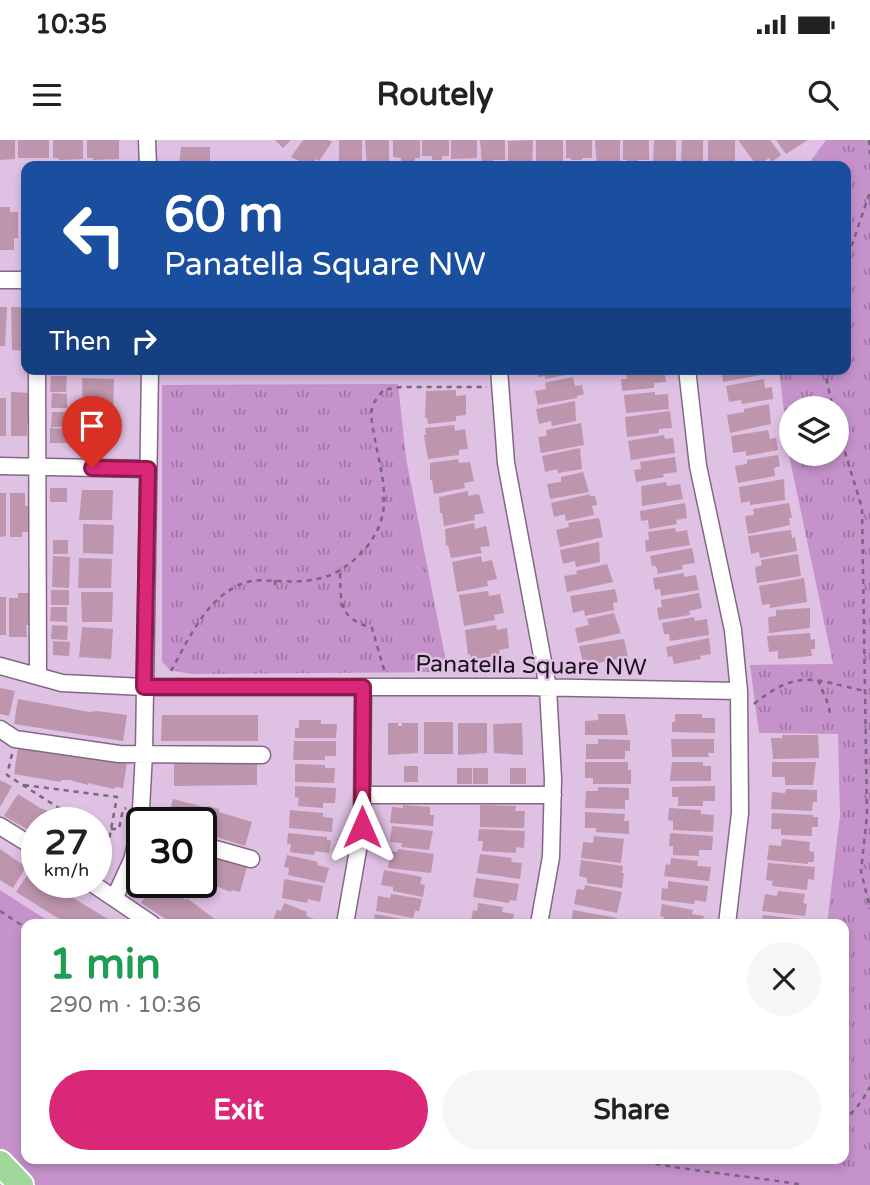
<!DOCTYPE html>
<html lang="en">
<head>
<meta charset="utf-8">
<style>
	:root { --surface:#fff; --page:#f6f6f6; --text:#222; --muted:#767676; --accent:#db2777 }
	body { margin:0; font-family:"Varela Round",sans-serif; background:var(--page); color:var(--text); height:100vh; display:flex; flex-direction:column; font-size:26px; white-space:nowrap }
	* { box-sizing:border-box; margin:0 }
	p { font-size:23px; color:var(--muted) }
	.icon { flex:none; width:38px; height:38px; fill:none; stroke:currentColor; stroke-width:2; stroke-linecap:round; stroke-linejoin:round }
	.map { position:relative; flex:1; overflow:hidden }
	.drawer { position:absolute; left:21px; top:779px; width:828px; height:245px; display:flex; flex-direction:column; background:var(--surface); border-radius:14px; box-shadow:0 4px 10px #0003 }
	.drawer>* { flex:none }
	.top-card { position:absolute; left:21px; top:21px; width:830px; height:214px; border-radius:14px; box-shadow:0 4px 10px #0003; background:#1a4fa0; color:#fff; overflow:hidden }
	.fabs { position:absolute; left:779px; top:256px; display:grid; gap:14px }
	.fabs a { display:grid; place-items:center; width:70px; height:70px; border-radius:50%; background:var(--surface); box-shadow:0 4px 10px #0003; font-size:35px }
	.speed { position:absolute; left:21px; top:667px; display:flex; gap:14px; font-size:35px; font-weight:700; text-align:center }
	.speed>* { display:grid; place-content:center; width:91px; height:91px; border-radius:50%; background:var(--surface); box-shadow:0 4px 10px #0003; line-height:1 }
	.speed small { font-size:18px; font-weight:400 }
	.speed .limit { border:4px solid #111; border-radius:10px; background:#fff; color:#111 }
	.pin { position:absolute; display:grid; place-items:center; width:60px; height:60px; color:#fff; margin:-72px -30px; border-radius:50% 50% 50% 0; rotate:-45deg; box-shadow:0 0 7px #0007 }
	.pin .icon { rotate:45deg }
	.me { position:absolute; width:77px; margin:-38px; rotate:0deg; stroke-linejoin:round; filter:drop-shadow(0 0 5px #0008) }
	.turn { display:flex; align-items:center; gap:24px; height:147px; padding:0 28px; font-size:32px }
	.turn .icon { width:91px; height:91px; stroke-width:2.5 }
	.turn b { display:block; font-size:49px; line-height:60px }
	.then { display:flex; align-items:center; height:66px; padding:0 28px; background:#0003; gap:14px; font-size:26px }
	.round { display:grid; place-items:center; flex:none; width:74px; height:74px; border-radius:37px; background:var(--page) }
	.overview { display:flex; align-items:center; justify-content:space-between; height:119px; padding:0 28px }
	h1 { font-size:42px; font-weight:700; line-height:52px; color:#1e9e55 }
	.primary-button { display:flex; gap:14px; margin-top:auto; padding:14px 28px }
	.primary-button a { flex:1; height:80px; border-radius:42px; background:var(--accent); color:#fff; font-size:28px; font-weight:700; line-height:80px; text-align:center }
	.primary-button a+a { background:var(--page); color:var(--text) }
	.status { display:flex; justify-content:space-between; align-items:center; height:49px; padding:0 35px; background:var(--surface); direction:ltr }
	.status svg { height:19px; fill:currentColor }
	header { display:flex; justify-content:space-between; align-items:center; height:91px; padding:0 28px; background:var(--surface); font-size:32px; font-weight:700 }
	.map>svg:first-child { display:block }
</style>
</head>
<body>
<div class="status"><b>10:35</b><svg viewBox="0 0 49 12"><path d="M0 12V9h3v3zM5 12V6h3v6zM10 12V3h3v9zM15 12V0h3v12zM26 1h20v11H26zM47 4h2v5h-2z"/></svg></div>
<header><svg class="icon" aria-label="menu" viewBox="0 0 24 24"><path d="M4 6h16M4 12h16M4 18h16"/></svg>Routely<svg class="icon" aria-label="search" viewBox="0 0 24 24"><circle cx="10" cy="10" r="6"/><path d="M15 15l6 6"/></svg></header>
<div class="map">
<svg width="870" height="1045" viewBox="0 0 870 1045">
	<defs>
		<pattern id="park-tufts" width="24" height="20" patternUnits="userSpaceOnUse" patternTransform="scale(1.75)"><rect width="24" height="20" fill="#c592cc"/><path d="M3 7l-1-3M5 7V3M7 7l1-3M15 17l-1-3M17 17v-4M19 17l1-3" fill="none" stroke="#9f76a5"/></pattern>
	</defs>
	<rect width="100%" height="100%" fill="#dfc1e3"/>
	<path fill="#c592cc" d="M0 750 53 784H26V1018H802L870 1031V1045H0Z"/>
	<path fill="url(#park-tufts)" fill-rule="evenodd" d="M826 0H870V1031L802 1019 844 1018V784H827L840 675 838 594 759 593 750 525 833 524 789 315 779 229H845V26H807ZM791 268H836V313H791Z
		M398 244 406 318 448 532 191 534 170 530 162 522V245Z"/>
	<path fill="#bd95ac" d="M0 0H15V19L0 20Z
		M18 0H49V18H18Z
		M53 0H83V19L59 20V18H53Z
		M87 0H119V19L93 20V18H87Z
		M275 0H291L283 8Z
		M303 0H329L332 2 319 21 316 19 310 26 291 17Z
		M339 0H362V26H339Z
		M365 0H389V22H377V26H367Z
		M393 0H420V18H415L414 25H401V18L393 17Z
		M422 0H449V16H442V20H432V16H422Z
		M451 0H477V18L451 19Z
		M480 0H505V20H493V26H482Z
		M533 0 532 26H520V21H508V1Z
		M536 0H563V21H558V26H536Z
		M566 0H592V18H582V20H571V18H566Z
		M595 0H620V22H608V26H597Z
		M623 0H649V20H638V24H627V20H623Z
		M654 0H676V23L653 25Z
		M682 0H703V24L681 22Z
		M708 0H735V24L708 26Z
		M738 0H770L781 15 772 22 769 18 757 26Z
		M776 0H808L786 14Z
		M181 7H210V26H179Z
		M0 67H10V72H18V98H14V110H0Z
		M22 73H26V95H22Z
		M0 167H7L5 206H0Z
		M11 167H26V211L12 210Z
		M50 229H68V235L50 234Z
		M83 229H113V233L83 232Z
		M536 229H580L581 232 545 239V236L538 237Z
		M643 229H664L666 242 654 243V248L622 251 621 239H627L626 231Z
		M721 229H772L773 233 723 242Z
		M51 236H67L66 252H50Z
		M573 237 575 246 582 245 584 254 577 256V258L538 265 535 251 546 249 545 243 548 242Z
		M82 238 114 239 113 268H83Z
		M764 239 765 248 772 247 773 259 742 264 741 260 729 262 726 246Z
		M456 250V256L466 255V275L456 276V281L428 284 427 278H425L426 251Z
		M11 252 30 253V284H27V296H11Z
		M655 252V255L668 254 669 269 626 273 624 255Z
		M52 253 67 254V268H51Z
		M0 258H6V296H0Z
		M575 261 576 281 552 286 551 281 539 284 536 269Z
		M769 264 771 284 730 293 727 275 744 272V269Z
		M670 271 672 288 659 289V293L627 297 625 277Z
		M52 272H67V287H51Z
		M82 274H112L110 293H113V304L81 303Z
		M581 283 584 305 541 313 538 297 547 296 546 290Z
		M454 285 455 291 465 289 468 309 459 310V315L428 319 424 295H426L425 288Z
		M50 288 67 289V303H50Z
		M768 290 770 299 776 298 778 310 746 316V311L733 313 731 296Z
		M664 295 665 299 673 298 675 313 631 320 628 301Z
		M580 308 582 329 558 333 557 329 545 332 542 316Z
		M778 315 780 326 774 328 775 336 738 343 735 326 747 324V320Z
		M675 317 677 332 663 334 664 337 636 342 634 330 641 329 640 322Z
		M458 319 459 323 470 322 474 341 464 343 465 348 434 354 432 340H430V323Z
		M583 332 589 352 550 359 547 344 561 342V337Z
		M784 339 785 360 750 365V361L741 363 739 347Z
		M666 342 667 346 680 344 683 359 642 366 641 346Z
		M50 348H67V362H50Z
		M82 350H113L112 380H79Z
		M468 351V356L479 354 484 373 474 375 475 380 444 386 442 373H440L439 357Z
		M0 353H6V396L0 397Z
		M10 353H25V366H30V392H22V397H10Z
		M590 354V356H595L597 365 592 366 594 375 566 381 565 374 554 377 551 363Z
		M685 363 687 378 676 380 677 384 649 389 648 380 641 381 640 371Z
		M789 363 792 378H789L790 385 748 394 745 376 754 375 753 369Z
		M599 378 603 397 560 407 556 390 569 387 568 383Z
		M474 383 475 389 486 386 490 406 480 407 482 413 451 418 448 405 446 406 445 389Z
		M83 384 114 385 113 414 83 413Z
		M675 388 676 392 687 390 690 405 646 412 645 400H649L648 392Z
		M791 390 792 398 795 397 797 411 760 418 759 412 751 414 748 396Z
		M53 400H68V414H53Z
		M599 402 600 422 576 427 575 421 563 424 560 410Z
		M692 408 695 423 682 425 683 429 658 434 656 426H652L650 416Z
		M798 414 801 436 757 443 755 427 762 425 761 420Z
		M53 416 70 417 69 448 52 447Z
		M481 416 482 422 492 420 497 439 487 441 488 446 457 452 452 422Z
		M79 418 112 419 111 448H78Z
		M607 424 613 442 567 452 564 436 577 434 576 431Z
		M684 433V437L696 435 699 450 661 456 660 449 655 450 653 438Z
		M804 438 807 462 770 468V464L762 465 759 446Z
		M615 449 618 462 613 463 614 470 585 476 584 470 573 473 570 456Z
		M51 450H69V465H51Z
		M488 451 489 456 500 454 504 473 494 475 495 480 464 486 459 455Z
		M81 452H113L112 482H82Z
		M18 453H31V485H26L27 497H9V458H18Z
		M699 453 702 468 689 471 690 475 659 480 657 468 662 467 661 460Z
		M0 457H6V495H0Z
		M51 467H67V482L50 481Z
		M810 468V488L769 493 768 477 776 476V470Z
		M614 473 621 493 578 503 575 488 589 485 587 479 591 478Z
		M694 477 695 481 707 479 709 495 670 501 669 494H664L662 483Z
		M52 485 68 486 67 500 51 499Z
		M496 485 497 490 507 488 509 508 499 510 500 515 471 520 470 514 468 515 465 490Z
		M82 487 113 489 111 519 79 517Z
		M810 493 811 500 815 499V509H811L812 516 778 519V511L769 512 767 496Z
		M709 498 711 514 700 516 701 519 674 524 672 516 668 517 666 507Z
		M624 499 628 517 593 524V520L583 522 579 506Z
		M53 501 70 502 69 516 53 515Z
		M0 548 15 551 9 576 0 574Z
		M18 559 89 572 97 571 127 575 123 601 14 584Z
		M598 574H625L628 595H585V581L598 580Z
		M675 574H702V578H715V593L672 592V582H675Z
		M162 575H258V601H161Z
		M299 580H321V584H337L336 598H295V588H299Z
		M424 582H453V614H424Z
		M388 583H398V586H402V583H418V613L388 615Z
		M458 583H487V613L458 615Z
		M522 583 523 615 494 613 493 584Z
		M782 595H818L819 618 773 619 771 598H782Z
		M598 599 630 600V611H625V619H586V604H598Z
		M671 599H714V613H708L709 617H672Z
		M294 601H336V616H325V620H293Z
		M18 608 127 623 123 648 115 647 114 649 88 643V645L70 640H61V642L14 634Z
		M174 620H257V645L174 646Z
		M585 622H628V630H631V644H593V638H585Z
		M672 622H703V626H711V641H670Z
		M772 622H816L813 645H785V637H772Z
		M295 624 325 625V628H335L334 643 295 642Z
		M404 626H418V642H404Z
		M457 628H472V644H457Z
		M473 628H488V644H473Z
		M510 628H526V644H510Z
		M0 640 12 646 0 667Z
		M295 646 336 648 335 663H323V668L298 666 299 658 295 657Z
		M715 646V661H703V666H678V657H672V647Z
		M598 647 629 648V660H625V669L585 668 586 651H598Z
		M786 649 817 650V662H813L812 671 771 669 772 652 785 653Z
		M18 654 40 668 56 674 51 682H37V695L4 676Z
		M173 659 208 668V666L219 669V672L252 682 245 706 201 692V682H166Z
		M403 665 430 667V675H434L433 686 390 683 392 667 403 668Z
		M480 665 516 666 515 671H525L524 688 480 687Z
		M669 668 701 670V674L714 675 713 692 673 690V681L668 680Z
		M290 670 323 673V677L333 678 332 692 289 688Z
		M585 672 625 674 624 681H629V694L596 692V688H585Z
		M772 673 813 675V677H818V687H812V696L781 695V689H771Z
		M392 686 433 691 429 710 401 707 402 703 390 702Z
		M479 689 525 691 524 708 516 707V713L482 711 483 701H478Z
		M288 693 327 697V700H331L329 713 315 711 314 715 290 712 291 704H287Z
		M670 693 713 696 712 710H699V716L673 715V706H669Z
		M594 696 624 699 621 723 581 718 583 702 593 703Z
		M782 699 810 702 809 711 814 712V722H808V724L767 720 769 705 781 706Z
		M96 700 110 711 96 732Z
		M0 709 26 727 13 748 0 740Z
		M398 709 434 714 431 733 388 728 390 711 397 712Z
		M480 714 512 718 511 722 522 723 520 739 477 733Z
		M201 715 247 727 240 752 232 750 231 752 206 742 205 745 196 743 201 742Z
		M287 715 318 722 317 725 329 728 325 743 288 735 289 728 284 727Z
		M671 718 698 721 697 726 711 727 709 741 664 736 666 724 670 725Z
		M581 720 623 726 622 733H624L622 748 587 743V738L579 736Z
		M768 723 815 727 814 740 808 739 807 750 772 746 773 741 766 740Z
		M384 730 422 737 420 744 425 745 423 757 393 751V747L381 745Z
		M30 731 37 736V742H47L116 784H69L56 777 16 752Z
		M476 738 519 744 516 761 510 760 509 763 473 757Z
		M284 739 323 746 320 762 308 759 307 763 282 758Z
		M668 741 708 746 706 762 695 760 694 764 661 760 662 748 668 749Z
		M155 742 177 756 179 754 186 760 187 758 221 784H177L166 779 141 763Z
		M585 745 622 752 617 773 574 764 577 749 584 750Z
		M778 751 805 754 803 763 807 764 805 776 762 771 765 754 777 756Z
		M391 754 422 759 419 771H415L413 778 376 771 378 756 390 758Z
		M284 763 307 772 306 776 317 780 315 784H283L273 780 277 770 281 771Z
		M478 763 503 767 502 772 514 774 512 784H490L471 781 473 770 477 771Z
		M662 764 693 770 692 774 704 776 702 784H662L664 777 660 776Z
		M573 770 617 778 616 784H571Z
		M375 774 413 781V784H373Z
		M763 775 808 780 807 784H761Z"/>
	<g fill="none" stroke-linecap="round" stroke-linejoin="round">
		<g stroke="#836886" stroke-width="19">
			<path id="minor" d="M147 0 148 26
				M0 140H26
				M37 229 38 536
				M499 229 506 323 548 548 553 639 551 717 539 784
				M0 326 148 329
				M0 526 62 543 144 547H526L739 551 733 490 698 326 687 229
				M0 589 15 599 119 614 262 615
				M363 655H553
				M0 686 37 709
				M201 705 251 719
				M90 742 152 784
				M115 757 132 720 140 688 144 613 150 229
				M345 784 362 687 363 547
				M727 784 740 673 739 551"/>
		</g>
		<g stroke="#fff" stroke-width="28">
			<path id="highway" d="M0 1023 21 1045"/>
		</g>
		<path stroke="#7a667d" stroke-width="2.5" stroke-dasharray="5 5" stroke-linecap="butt" d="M869 0 870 14
			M845 125 870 52
			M824 229 833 268
			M836 283 862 368 867 675 861 731 870 769
			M340 433C341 463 338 478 372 488L385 533
			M275 440V449
			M171 531C187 502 204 463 235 447 249 439 261 440 276 441 314 443 337 439 363 411 394 377 384 345 376 305 374 293 370 279 372 268 373 262 380 255 383 250L401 247H487
			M818 540 829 566 830 577
			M754 564C798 528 814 540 865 551
			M12 614 7 635 81 682
			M24 645 117 657 109 700 96 692
			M111 689H119L123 669 126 668
			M0 771 26 788
			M844 982 861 962 870 947
			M626 1018C684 1031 744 1035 803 1045"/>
		<use href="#minor" stroke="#fff" stroke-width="16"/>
		<use href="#highway" stroke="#9fd89a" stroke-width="24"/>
	</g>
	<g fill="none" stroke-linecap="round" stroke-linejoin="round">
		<g stroke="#8e194d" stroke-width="18">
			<path id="route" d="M92 328 148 329 144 547H363L362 687"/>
		</g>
		<use href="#route" stroke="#db2777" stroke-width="12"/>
	</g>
	<g text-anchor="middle" stroke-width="5" stroke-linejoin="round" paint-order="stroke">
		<g font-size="23" fill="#1d121f" stroke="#dfc1e3">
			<text transform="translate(531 525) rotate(1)" y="8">Panatella Square NW</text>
		</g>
	</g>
</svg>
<div class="fabs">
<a><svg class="icon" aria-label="layers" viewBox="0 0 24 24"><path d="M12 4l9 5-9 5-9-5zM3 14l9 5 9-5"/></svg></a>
</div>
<div class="speed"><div>27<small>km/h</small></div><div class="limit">30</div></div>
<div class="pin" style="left:92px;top:328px;background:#d93025"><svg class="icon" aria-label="arrive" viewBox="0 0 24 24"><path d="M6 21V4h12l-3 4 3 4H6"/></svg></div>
<svg class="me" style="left:362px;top:687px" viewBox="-20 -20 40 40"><path d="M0-17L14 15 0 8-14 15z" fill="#db2777" stroke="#fff" stroke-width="4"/></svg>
<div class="top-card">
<div class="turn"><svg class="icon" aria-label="left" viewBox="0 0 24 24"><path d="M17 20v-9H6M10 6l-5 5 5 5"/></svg><div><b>60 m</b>Panatella Square NW</div></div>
<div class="then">Then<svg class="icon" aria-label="right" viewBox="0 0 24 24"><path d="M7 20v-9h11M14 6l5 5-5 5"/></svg></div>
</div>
<section class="drawer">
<div class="overview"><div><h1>1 min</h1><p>290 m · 10:36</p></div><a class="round"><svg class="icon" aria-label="close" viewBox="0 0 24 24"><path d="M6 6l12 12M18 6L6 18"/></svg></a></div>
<div class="primary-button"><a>Exit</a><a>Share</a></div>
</section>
</div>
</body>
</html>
